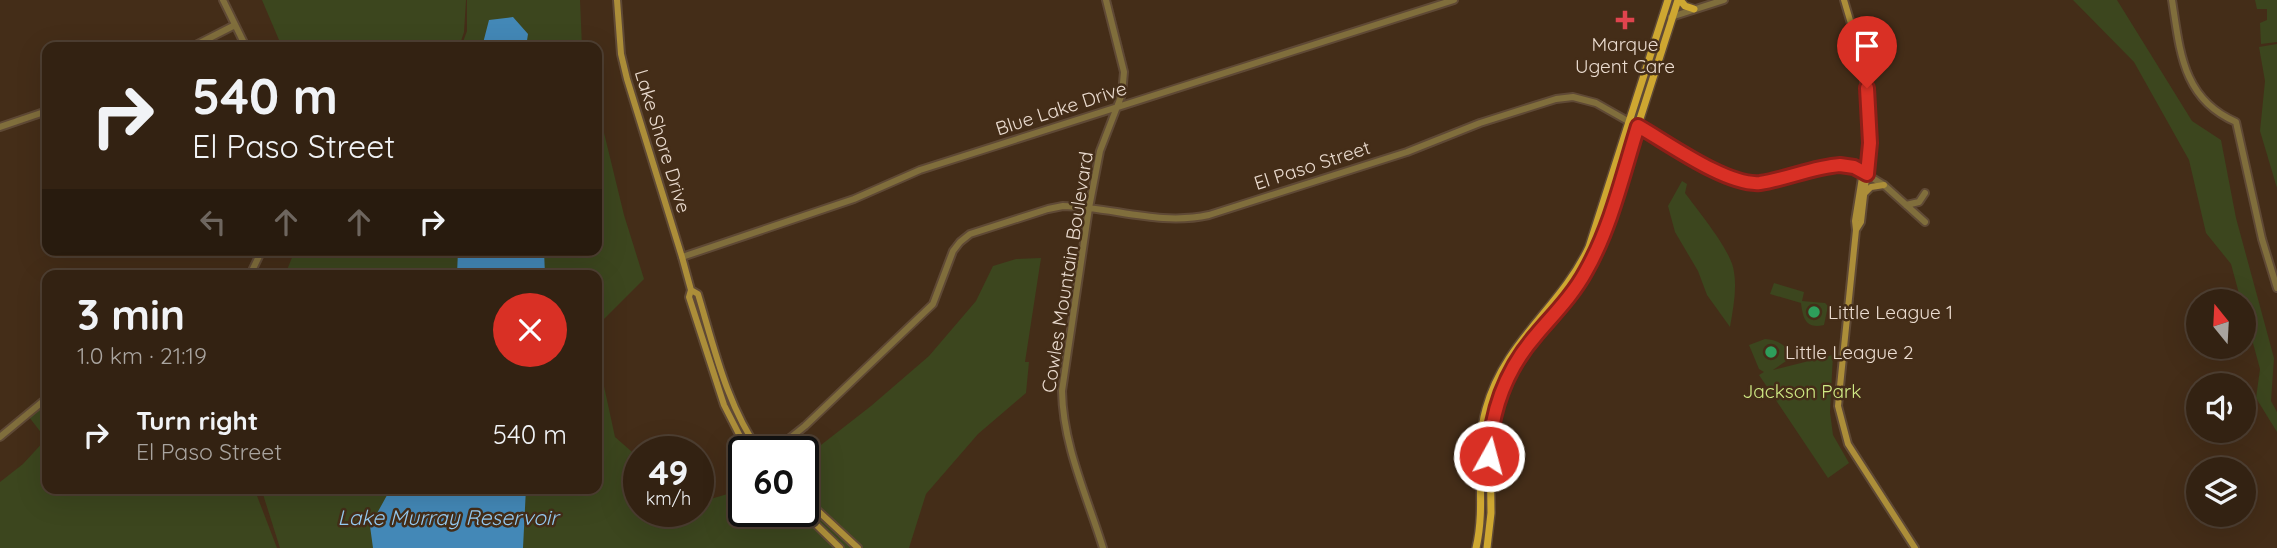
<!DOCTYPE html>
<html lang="en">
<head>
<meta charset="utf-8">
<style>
	:root { --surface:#332212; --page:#3e2f20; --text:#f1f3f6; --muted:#a9a49f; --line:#4e3f32 }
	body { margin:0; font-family:Quicksand,sans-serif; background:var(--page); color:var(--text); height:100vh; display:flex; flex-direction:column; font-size:26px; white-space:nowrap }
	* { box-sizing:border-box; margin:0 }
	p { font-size:23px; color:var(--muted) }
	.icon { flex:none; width:38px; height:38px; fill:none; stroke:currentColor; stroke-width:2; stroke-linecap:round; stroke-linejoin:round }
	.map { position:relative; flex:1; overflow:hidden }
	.panel { position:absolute; left:42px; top:270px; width:560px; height:224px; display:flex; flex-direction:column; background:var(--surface); border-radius:14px; box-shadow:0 7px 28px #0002,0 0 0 2px var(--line) }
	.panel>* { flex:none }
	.guide { position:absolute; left:42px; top:42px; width:560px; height:214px; border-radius:14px; box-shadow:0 7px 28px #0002,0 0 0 2px var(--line); background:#332212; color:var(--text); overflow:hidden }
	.needle { width:46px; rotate:342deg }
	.fabs { position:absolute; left:2186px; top:289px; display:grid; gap:14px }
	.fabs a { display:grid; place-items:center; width:70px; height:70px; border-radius:50%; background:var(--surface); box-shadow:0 7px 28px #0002,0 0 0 2px var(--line); font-size:35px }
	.speed { position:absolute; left:623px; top:436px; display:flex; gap:14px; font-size:35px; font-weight:700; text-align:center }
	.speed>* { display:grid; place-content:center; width:91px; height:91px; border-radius:50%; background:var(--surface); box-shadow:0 7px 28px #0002,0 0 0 2px var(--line); line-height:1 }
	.speed small { font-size:18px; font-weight:400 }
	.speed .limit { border:4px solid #111; border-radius:10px; background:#fff; color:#111 }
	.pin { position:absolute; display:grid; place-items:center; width:60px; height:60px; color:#fff; margin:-72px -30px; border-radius:50% 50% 50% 0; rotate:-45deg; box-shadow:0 0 7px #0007 }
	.pin .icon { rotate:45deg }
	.me { position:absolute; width:77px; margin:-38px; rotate:7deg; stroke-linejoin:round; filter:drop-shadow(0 0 5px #0008) }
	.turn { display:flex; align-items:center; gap:24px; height:147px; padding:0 35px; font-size:32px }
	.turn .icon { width:91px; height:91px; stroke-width:2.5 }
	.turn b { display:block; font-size:49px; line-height:60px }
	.lanes { display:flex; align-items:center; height:66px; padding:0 35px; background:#0003; justify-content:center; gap:35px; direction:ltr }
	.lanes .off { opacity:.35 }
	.round { display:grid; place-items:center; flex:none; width:74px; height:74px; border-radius:37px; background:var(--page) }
	.summary { display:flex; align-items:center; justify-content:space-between; height:119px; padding:0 35px }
	h1 { font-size:42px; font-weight:700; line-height:52px }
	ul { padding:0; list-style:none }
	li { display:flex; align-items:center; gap:21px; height:91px; padding:0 35px }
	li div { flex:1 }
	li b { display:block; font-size:26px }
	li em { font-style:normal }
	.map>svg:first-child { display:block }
</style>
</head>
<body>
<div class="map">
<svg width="2277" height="548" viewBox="0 0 2277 548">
	<rect width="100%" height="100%" fill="#442d18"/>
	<path fill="#3c461e" d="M262 0H466L464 32 459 47H282Z
		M467 0H580L582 47H461L467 31Z
		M2073 0H2117L2192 121 2221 140 2236 218 2274 358 2271 401 2277 412V432L2256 398 2260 369 2244 310V301H2241L2231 264 2206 233 2189 160 2134 62Z
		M2255 0H2277V42L2261 44 2260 23 2267 20V9H2257Z
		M2277 44V188L2260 131 2265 81 2259 47Z
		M597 104 624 215 644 279 597 326V275H285L295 250H597Z
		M1682 181 1687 184 1685 193C1698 211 1732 251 1734 272 1737 290 1733 309 1730 327L1707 295 1698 271 1675 232 1668 206Z
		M1041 258 1025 362H1029L1026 393 978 434 926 494 909 548H280L261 488H597V354L615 437 639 458V511H698V498L704 501 744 489V511H803V459L871 406 929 356 976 301 993 266 1016 259Z
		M1774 283 1804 292 1802 301 1825 303 1828 306 1824 325C1806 329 1803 319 1801 303L1770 294Z
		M1765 339C1779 340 1786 345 1792 357L1773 370 1833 355 1830 412 1833 435 1849 463 1828 478 1759 375 1764 372 1759 369 1749 345Z
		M47 404V488H254L277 548H0V482L23 464 46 439 29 417Z"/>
	<path fill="#4388b7" d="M513 17 528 34 526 47H482L489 20Z
		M458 250H544L545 275H457Z
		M391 488H526L523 548H373L370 526Z"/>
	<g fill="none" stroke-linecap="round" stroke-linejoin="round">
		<g stroke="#5f4935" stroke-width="10">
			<path id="tertiary" d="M223 0 246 47
				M2172 0C2180 50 2182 99 2236 122L2262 239 2277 288
				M1671 17 1724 0
				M192 47 235 25
				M0 127 47 111
				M1906 205 1919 202 1925 193
				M682 257 854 199 920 170 1454 0
				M250 275 262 250
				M0 437 47 398
				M764 452 785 442 805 426 933 304 953 251 960 242 970 234 1048 209 1063 206C1113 207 1159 226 1209 215L1407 152 1480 123 1556 99 1573 97 1596 103 1716 171 1742 182H1762L1834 166 1854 167 1884 185 1925 222
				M1103 548C1087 496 1063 446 1062 391L1089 208 1100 151 1122 94 1124 72 1106 0"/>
		</g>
		<g stroke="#5f4935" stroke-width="10">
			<path id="secondary" d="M617 0 621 54 627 79 682 257 691 290 689 297 724 405 748 452
				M1844 0 1860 54 1868 105 1870 143 1861 222 1856 230
				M1869 134 1855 221 1856 230 1838 406 1848 444 1915 548
				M1865 193 1871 187 1884 185
				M691 290 698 294C714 347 727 406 760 452
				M803 497 858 548
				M802 511 840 548"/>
		</g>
		<g stroke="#5f4935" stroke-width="10">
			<path id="primary" d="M1680 0 1685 6 1694 9
				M1476 548C1487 502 1473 455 1486 409 1505 340 1560 309 1589 247L1668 0
				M1487 548 1491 513 1490 436 1504 386 1526 346 1577 287 1600 244 1678 0"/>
		</g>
		<use href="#tertiary" stroke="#806e3c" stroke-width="6"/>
		<use href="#secondary" stroke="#ac8e39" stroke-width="6"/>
		<use href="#primary" stroke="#cea731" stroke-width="7"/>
	</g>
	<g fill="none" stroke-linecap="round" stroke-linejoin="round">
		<g stroke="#8d1f18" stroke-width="18">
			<path id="route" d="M1489 456C1491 410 1507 368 1537 334 1554 314 1573 295 1586 271 1611 227 1623 174 1638 126 1668 143 1727 186 1760 183 1787 179 1813 167 1840 165L1854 167 1867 174 1870 143 1867 88"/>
		</g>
		<use href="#route" stroke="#d93025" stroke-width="12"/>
	</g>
	<path fill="#e0444e" stroke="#442d18" stroke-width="2.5" d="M1621.5 9.5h7v7h7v7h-7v7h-7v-7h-7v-7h7z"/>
	<g fill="#2e9e5b" stroke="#442d18" stroke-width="2.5">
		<circle cx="1814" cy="312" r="7"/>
		<circle cx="1771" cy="352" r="7"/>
	</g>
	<g text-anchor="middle" stroke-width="5" stroke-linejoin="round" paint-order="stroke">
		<g font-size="19" fill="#ebdcd0" stroke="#442d18" text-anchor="start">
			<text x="1625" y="51" text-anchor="middle">Marque<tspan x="1625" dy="22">Ugent Care</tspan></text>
			<text x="1828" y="319">Little League 1</text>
			<text x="1785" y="359">Little League 2</text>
		</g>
		<g font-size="19" fill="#ebdcd0" stroke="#442d18">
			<text transform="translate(1061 108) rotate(-18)" y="7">Blue Lake Drive</text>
			<text transform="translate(663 141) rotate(73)" y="7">Lake Shore Drive</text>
			<text transform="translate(1312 165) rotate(-18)" y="7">El Paso Street</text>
			<text transform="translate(1067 272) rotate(-81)" y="7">Cowles Mountain Boulevard</text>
		</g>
		<g font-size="19" fill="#d0eb85" stroke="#442d18">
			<text x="1802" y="398">Jackson Park</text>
		</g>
		<g font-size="21" font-style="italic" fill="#96cbf2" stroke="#442d18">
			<text x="448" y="525">Lake Murray Reservoir</text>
		</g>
	</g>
</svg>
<div class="fabs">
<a><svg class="needle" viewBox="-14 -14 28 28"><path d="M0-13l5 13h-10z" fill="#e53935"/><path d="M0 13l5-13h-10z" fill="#a9a49f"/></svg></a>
<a><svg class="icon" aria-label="sound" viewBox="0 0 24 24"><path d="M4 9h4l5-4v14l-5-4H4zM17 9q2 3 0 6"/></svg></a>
<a><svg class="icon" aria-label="layers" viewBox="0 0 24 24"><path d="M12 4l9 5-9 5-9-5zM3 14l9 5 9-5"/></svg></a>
</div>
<div class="speed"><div>49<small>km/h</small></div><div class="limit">60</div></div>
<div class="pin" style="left:1867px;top:88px;background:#d93025"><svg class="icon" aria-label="arrive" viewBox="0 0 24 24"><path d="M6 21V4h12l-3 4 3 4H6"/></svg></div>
<svg class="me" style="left:1489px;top:456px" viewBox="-20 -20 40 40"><circle r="17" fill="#d93025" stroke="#fff" stroke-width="3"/><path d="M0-11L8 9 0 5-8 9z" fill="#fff"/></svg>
<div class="guide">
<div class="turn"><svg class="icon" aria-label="right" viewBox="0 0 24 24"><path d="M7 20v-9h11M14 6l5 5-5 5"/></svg><div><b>540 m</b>El Paso Street</div></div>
<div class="lanes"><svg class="icon off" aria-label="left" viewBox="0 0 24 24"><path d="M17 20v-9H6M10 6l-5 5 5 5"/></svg><svg class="icon off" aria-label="ahead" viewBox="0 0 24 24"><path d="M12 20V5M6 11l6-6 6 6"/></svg><svg class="icon off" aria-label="ahead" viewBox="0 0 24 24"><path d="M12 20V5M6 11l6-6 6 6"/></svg><svg class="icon" aria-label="right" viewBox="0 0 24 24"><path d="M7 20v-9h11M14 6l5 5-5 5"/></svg></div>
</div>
<section class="panel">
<div class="summary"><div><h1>3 min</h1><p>1.0 km · 21:19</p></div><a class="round" style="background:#d93025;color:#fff"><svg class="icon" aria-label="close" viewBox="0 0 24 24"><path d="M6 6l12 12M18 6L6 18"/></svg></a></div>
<ul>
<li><svg class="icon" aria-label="right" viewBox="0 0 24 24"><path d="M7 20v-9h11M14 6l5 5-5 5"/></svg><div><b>Turn right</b><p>El Paso Street</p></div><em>540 m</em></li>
</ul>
</section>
</div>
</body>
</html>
